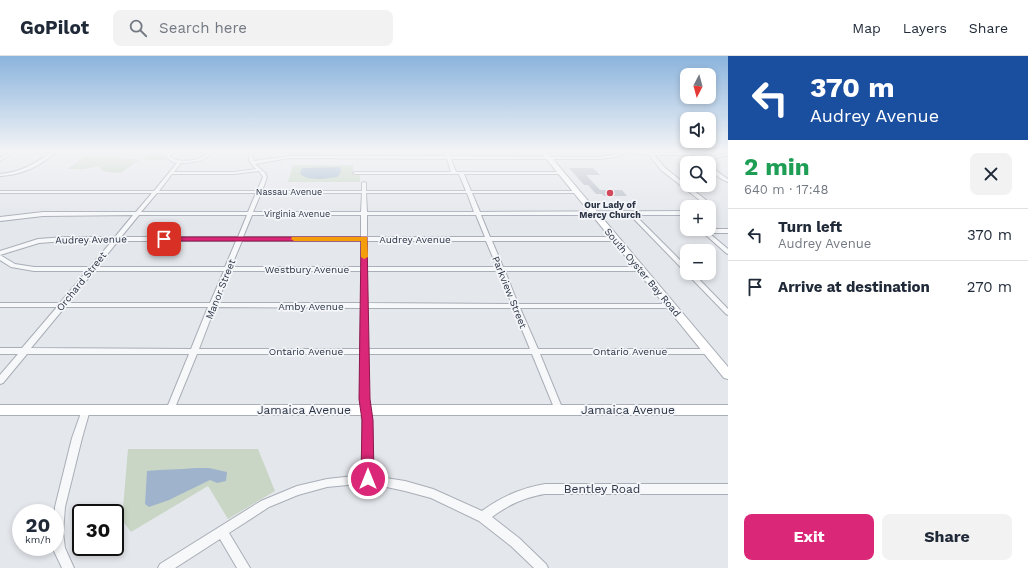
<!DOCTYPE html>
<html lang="en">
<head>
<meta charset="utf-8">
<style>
	:root { --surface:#fff; --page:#f2f2f3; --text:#1f2937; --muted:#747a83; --line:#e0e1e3; --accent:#db2777 }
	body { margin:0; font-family:"Work Sans",sans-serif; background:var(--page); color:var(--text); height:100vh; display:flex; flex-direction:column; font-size:15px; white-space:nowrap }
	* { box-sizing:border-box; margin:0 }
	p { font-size:13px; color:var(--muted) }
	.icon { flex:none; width:22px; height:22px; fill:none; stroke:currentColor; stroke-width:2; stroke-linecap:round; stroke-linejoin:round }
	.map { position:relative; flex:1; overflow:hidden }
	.side { display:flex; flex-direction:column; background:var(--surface); width:300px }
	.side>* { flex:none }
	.guide { background:#1a4fa0; color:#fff; overflow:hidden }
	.needle { width:26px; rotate:186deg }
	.buttons { position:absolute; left:680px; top:12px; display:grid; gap:8px }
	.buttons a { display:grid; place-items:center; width:36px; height:36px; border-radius:8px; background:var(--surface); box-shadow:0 2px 6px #0003; font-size:20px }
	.speed { position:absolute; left:12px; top:448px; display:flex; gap:8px; font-size:20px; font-weight:700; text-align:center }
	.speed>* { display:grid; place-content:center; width:52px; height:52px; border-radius:50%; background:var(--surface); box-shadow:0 2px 6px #0003; line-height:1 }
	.speed small { font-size:10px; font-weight:400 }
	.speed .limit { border:2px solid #111; border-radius:6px; background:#fff; color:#111 }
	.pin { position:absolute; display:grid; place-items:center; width:34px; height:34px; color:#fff; margin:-17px; border-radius:8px; box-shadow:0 2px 6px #0006 }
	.me { position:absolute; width:44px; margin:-22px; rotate:0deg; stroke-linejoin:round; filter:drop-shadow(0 0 3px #0008) }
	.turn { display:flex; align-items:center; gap:14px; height:84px; padding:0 16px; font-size:18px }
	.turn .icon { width:52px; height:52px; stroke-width:2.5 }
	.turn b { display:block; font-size:28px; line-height:34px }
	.round { display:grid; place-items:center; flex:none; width:42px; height:42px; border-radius:8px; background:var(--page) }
	.summary { display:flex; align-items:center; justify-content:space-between; height:68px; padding:0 16px }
	h1 { font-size:24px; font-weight:700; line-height:30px; color:#1e9e55 }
	.action { display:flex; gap:8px; margin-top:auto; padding:8px 16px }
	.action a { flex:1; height:46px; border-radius:8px; background:var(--accent); color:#fff; font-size:16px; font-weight:700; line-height:46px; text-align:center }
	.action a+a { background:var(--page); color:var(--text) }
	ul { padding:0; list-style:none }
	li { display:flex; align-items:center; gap:12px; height:52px; padding:0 16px; border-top:1px solid var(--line) }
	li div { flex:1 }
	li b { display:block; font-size:15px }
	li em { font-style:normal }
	header { display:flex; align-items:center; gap:24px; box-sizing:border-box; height:56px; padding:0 20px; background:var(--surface); border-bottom:1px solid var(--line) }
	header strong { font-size:19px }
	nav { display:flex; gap:22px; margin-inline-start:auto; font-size:14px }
	.search { width:280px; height:36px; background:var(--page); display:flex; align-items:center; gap:10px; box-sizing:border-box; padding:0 14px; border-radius:8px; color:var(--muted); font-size:15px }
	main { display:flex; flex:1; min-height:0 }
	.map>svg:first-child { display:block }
</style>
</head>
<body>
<header>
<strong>GoPilot</strong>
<div class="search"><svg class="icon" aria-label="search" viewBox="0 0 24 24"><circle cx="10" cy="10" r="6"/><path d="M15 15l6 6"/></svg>Search here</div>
<nav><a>Map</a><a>Layers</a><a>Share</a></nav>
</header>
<main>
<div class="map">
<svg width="728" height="512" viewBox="0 0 728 512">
	<rect width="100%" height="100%" fill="#e4e7ec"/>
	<path fill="#c9d6c5" d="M151 95H168L163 100 166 104H142Z
		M83 101H113L139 104 121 117 106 116 99 112 100 110 84 113H68Z
		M293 109H353V119H360V126H288Z
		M128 393H258L275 435 228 463 208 430 131 476 122 464Z"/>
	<path fill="#9fb4cc" d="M338 111 341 113 340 118 337 121C326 122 310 126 300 118L302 112Z
		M195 412H209L227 416 226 425 217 427 210 424 169 444 149 451 145 448 147 415C163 413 179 414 195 412Z"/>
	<path fill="#bbc0ca" d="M569 112H593L600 119H586L600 134H622L627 140H604L602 138H596L588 129H584Z"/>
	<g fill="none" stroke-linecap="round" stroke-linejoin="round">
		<g stroke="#a9aeb7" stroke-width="2">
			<path id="street" d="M12 95H16L0 105V102Z
				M53 95H57C41 110 22 119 0 120V118C23 116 35 107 53 95Z
				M170 95H174L170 101C182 108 201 105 210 95H214C206 105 194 107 181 107L174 116H234L256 113C250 107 247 103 250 95H254L252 99 254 105 289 100H446L444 95H448L450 100 599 101 613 99 621 95 693 97 715 100 728 97V99L716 102 712 105C712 114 721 118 728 123V126C720 123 709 116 709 107H708V104L711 102 693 99H654L665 112 706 144 710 151 709 152 704 151 702 146 661 114 649 99 625 96 615 101 599 103H451L456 116H561L563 117 561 118H464L471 135H577L579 136 577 137H472L480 156 687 155V159H635L687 211V217H693L728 253V259L726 258 630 159H481L490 181H615L618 183 615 185H492L503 211H640L643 213 640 215H505L518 248H671L674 250 671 252H520L538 293H709L712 294 713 296 712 298H540L563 354 562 356 559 357 556 356 555 354 532 298H368V343L372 365 373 420 405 425 433 433 482 455C501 441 521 432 545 428H728V438H545C525 441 508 449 492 461L519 482 546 508 548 512H534L511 490 479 465 431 442 405 435 368 427 327 431 298 439 269 451 229 477 250 512H237L220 483 175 512H158L160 508 261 445 297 430 327 423 363 419 362 365 360 343V298H197L174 354 173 356 170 357 167 356 166 354 189 298H27L3 327 0 328V319L18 298H0V292H22L57 251H0V247H60L87 215H34L11 211 0 204V199L15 208 34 211H90L112 185H65L39 187 0 199V195L38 183 65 181H115L133 159 43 160 0 165V161L43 156H136L152 137H0V135H154L177 107 173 106 166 101ZM289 102 447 103 451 116H355L353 117 355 118H459L466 135H366V127L364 126 362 127V135H262L267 121 265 117 255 108ZM259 115 263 121 257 135H159L172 118H234ZM157 137H256L248 156H141ZM261 137H362L361 156H253ZM366 137H467L474 156H367ZM139 159H247L238 181H121ZM252 159H361V181H243ZM367 159H476L485 181H367ZM118 185H236L225 211H97ZM242 185H361V211H231ZM367 185H486L497 211H367ZM94 215H224L210 247H68ZM230 215H361V247H217ZM367 215H498L512 248 367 247ZM65 251H208L191 293 31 292ZM215 251 361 252 360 293H199ZM367 252H513L530 293H368Z
				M699 173H728V177H709L728 193V198L726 197Z
				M86 351 89 352 90 354 82 382 65 451 63 477 65 492 74 512H62L53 493V491H55V451L72 382 82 354 83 352Z"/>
		</g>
		<g stroke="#a9aeb7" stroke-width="2">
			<path id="secondary" d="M540 95H546L728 311V323L724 322Z
				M0 349H728V359H0Z"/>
		</g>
		<use href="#street" fill="#f7f8fa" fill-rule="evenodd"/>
		<use href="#secondary" fill="#fff" fill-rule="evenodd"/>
	</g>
	<linearGradient id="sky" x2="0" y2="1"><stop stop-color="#8bb4dd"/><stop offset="0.57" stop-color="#f3f4f6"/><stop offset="1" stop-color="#f3f4f6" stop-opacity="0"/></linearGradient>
	<rect width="728" height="166" fill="url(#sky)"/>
	<path fill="#db2777" stroke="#8e194d" d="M161 181H367L370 343 373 364 374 423 372 427 368 429 363 427 361 423 362 364 359 343 361 185H164L160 183Z"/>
	<path fill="#f59e0b" d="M292 181H367L368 201 364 203 361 201V185H294L291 183Z"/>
	<circle fill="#d1495b" stroke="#f4f6f9" stroke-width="1.5" cx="610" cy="137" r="4"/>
	<g text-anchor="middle" stroke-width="3.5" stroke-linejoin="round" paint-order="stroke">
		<g font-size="9" fill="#2b3445" stroke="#f4f6f9">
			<text x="289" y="139">Nassau Avenue</text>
			<text x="297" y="161">Virginia Avenue</text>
		</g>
		<g font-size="9" font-weight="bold" fill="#2b3445" stroke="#f4f6f9">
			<text x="610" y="152">Our Lady of<tspan x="610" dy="10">Mercy Church</tspan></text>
		</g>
		<g font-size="10" fill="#2b3445" stroke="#f4f6f9">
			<text transform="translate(91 183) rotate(-1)" y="4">Audrey Avenue</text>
			<text x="415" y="187">Audrey Avenue</text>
			<text x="307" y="217">Westbury Avenue</text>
			<text transform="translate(643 216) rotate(50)" y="4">South Oyster Bay Road</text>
			<text transform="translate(81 225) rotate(-51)" y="4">Orchard Street</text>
			<text transform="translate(220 233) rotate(-68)" y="4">Manor Street</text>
			<text transform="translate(510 236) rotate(68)" y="4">Parkview Street</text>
			<text x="311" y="254">Amby Avenue</text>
			<text x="306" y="299">Ontario Avenue</text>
			<text x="630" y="299">Ontario Avenue</text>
		</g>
		<g font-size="12" fill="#2b3445" stroke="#f4f6f9">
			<text x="304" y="358">Jamaica Avenue</text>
			<text x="628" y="358">Jamaica Avenue</text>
			<text x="602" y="437">Bentley Road</text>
		</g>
	</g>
</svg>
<div class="buttons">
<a><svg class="needle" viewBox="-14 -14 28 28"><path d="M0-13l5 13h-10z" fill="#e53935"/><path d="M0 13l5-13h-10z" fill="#747a83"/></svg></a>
<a><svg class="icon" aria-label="sound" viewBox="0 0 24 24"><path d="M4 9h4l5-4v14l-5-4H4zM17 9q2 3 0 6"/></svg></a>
<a><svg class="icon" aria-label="search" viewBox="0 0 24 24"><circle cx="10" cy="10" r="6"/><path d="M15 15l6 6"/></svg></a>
<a>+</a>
<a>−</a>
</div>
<div class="speed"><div>20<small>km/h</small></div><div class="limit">30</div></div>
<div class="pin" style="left:164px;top:183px;background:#d93025"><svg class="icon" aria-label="arrive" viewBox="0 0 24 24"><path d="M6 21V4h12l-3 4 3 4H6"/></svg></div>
<svg class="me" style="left:368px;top:423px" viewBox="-20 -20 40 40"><circle r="17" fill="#db2777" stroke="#fff" stroke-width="3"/><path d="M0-11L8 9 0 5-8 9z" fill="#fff"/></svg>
</div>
<section class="side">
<div class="guide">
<div class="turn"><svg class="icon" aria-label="left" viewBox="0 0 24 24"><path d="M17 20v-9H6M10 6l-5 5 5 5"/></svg><div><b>370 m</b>Audrey Avenue</div></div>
</div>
<div class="summary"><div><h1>2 min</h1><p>640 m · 17:48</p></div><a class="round"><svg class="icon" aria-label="close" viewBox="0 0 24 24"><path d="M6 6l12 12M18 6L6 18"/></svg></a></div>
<ul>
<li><svg class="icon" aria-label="left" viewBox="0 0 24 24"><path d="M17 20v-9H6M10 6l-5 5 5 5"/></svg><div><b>Turn left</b><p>Audrey Avenue</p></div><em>370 m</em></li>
<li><svg class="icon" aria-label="arrive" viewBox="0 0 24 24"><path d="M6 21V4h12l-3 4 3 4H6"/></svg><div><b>Arrive at destination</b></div><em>270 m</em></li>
</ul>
<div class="action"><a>Exit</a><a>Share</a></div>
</section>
</main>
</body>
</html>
